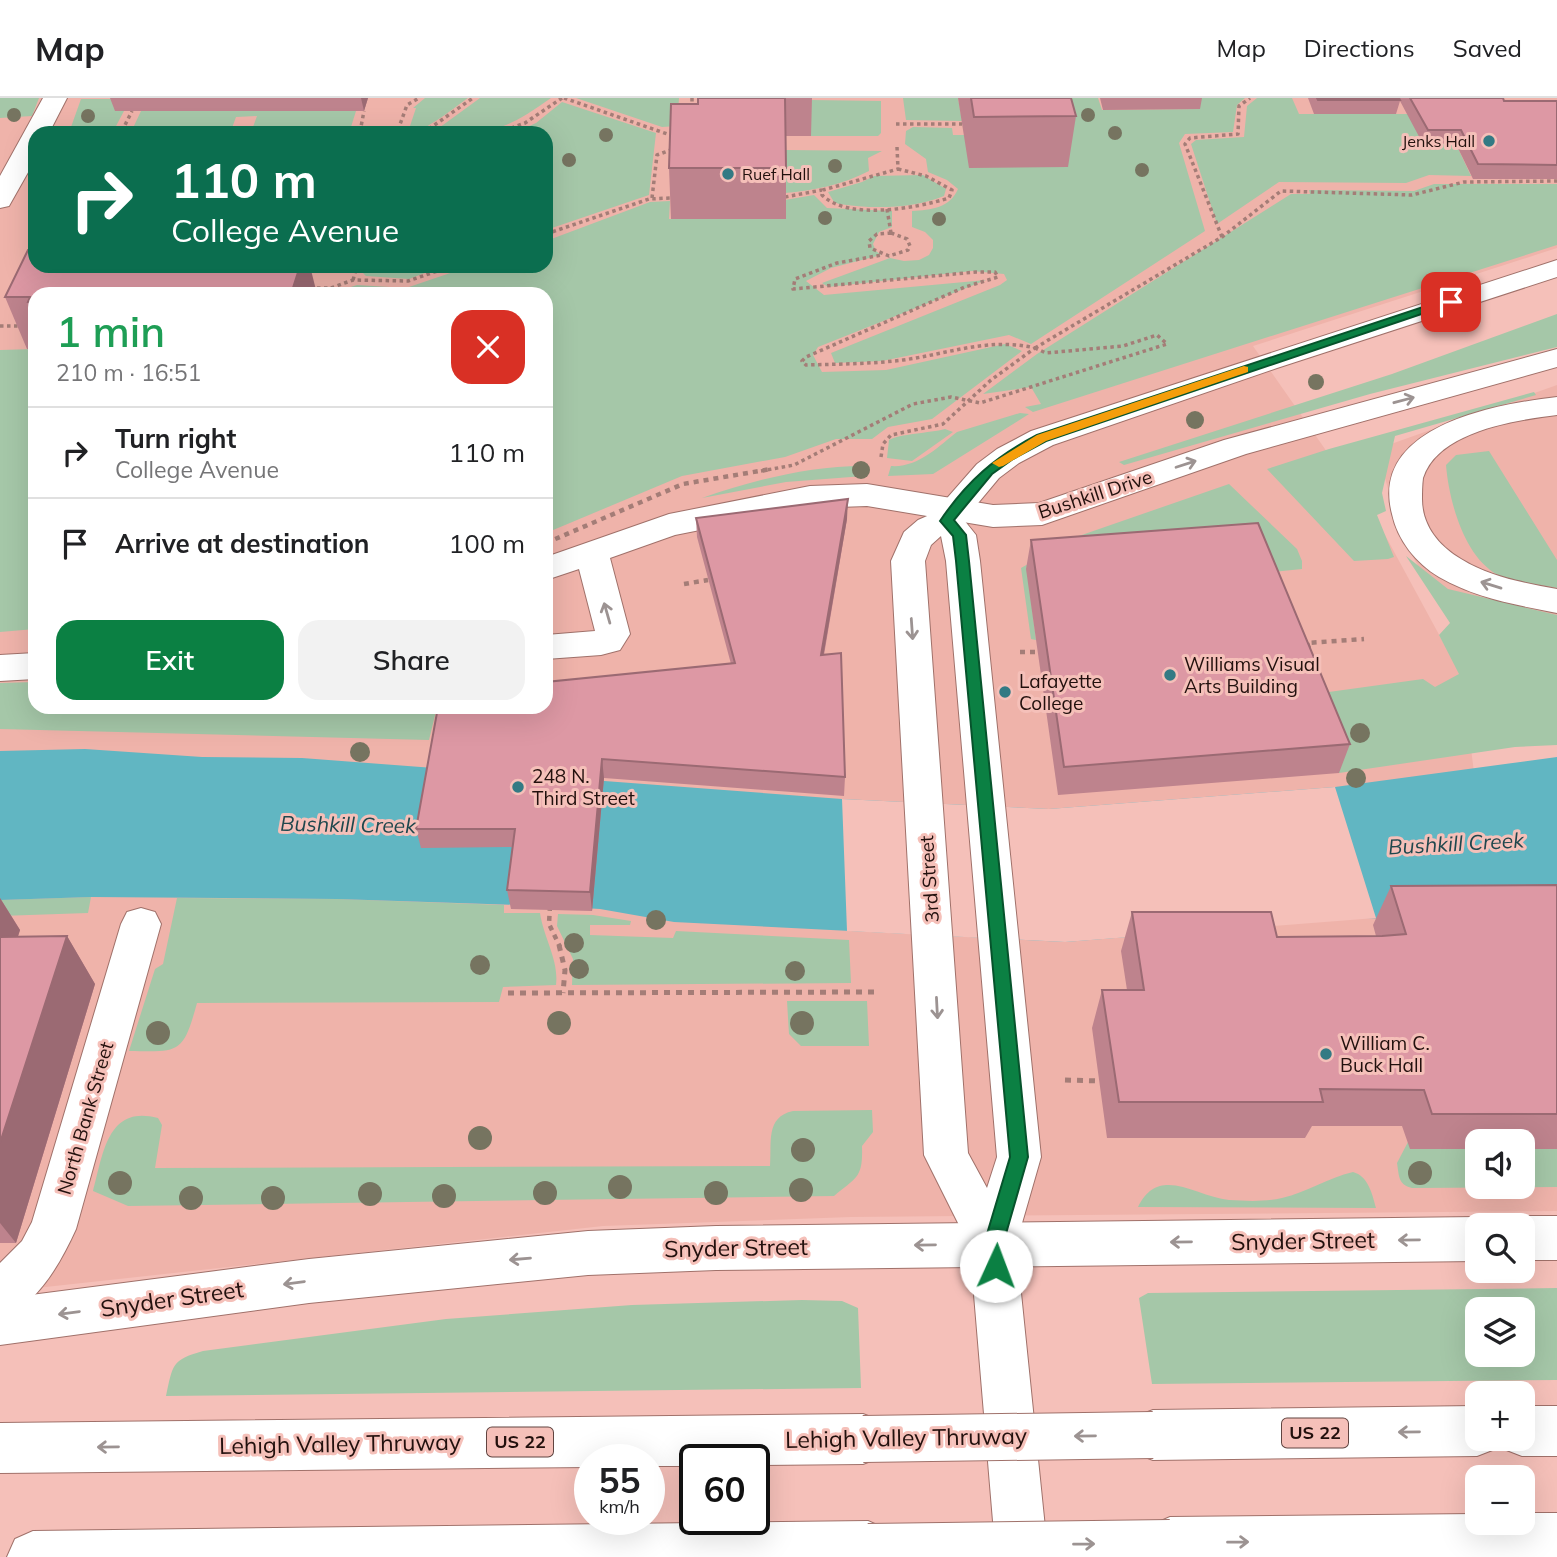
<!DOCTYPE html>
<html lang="en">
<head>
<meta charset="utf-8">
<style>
	:root { --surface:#fff; --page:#f2f2f2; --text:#202124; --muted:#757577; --line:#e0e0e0; --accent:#0b8043 }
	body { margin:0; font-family:Mulish,sans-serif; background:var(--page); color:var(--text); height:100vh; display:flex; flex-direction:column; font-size:26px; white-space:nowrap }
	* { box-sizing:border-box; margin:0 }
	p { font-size:23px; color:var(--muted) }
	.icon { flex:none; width:38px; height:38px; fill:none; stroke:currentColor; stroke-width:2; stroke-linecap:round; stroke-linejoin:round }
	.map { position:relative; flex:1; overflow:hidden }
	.panel { position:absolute; left:28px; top:189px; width:525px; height:427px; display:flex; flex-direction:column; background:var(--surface); border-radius:21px; box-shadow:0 7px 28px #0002 }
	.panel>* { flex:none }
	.guide { position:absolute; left:28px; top:28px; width:525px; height:147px; border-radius:21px; box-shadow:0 7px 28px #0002; background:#0b6e4f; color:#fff; overflow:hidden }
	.fabs { position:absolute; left:1465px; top:1031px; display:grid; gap:14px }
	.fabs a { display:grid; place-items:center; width:70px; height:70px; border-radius:14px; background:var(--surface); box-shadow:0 7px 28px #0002; font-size:35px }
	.speed { position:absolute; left:574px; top:1346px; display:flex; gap:14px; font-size:35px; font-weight:700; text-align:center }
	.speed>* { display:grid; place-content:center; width:91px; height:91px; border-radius:50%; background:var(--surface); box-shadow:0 7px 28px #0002; line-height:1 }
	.speed small { font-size:18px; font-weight:400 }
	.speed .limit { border:4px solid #111; border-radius:10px; background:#fff; color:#111 }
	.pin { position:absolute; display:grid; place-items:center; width:60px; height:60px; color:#fff; margin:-30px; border-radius:14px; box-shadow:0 4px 10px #0006 }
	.me { position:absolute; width:77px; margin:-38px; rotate:2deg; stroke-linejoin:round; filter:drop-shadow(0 0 5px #0008) }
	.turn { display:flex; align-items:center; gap:24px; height:147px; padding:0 28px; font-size:32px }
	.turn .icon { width:91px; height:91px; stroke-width:2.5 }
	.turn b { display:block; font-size:49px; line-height:60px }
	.round { display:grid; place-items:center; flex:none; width:74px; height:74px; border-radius:21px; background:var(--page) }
	.head { display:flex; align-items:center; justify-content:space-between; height:119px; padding:0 28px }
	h1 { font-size:42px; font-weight:600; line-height:52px; color:#1e9e55 }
	.button { display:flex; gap:14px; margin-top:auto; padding:14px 28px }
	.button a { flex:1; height:80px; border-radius:21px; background:var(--accent); color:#fff; font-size:28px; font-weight:600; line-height:80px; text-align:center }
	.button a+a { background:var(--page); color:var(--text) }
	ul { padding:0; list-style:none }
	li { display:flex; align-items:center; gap:21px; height:91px; padding:0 28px; border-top:2px solid var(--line) }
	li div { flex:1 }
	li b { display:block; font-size:26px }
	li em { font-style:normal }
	header { display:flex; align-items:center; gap:42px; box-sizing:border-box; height:98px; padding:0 35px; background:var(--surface); border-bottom:2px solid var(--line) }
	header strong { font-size:33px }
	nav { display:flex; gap:38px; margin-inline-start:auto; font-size:24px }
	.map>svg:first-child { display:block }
</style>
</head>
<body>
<header>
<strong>Map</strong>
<nav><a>Map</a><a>Directions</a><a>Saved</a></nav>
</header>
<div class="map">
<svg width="1557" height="1459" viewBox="0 0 1557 1459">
	<rect width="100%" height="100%" fill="#f5c0b9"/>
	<path fill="#efb3aa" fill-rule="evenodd" d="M0 0H1557V150L1253 248 1385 437 1462 579 1480 722 1557 717V1113L851 1119 603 1128 0 1194ZM35 35H546V168H35ZM35 196H546V609H35ZM1477 1043H1522V1088H1477Z
		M1557 287V579L1479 575 1401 438 1377 351Z"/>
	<path fill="#a5c7a8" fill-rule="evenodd" d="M0 0H39L32 18 0 20Z
		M425 0H468C455 9 423 36 408 34L416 10H413Z
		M480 0H551C502 35 491 35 432 35Z
		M576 0H679L677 28 662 29Z
		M903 0H958L962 23 906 22Z
		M1053 0H1098L1102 12 1199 11 1196 0H1245L1237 7 1233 34 1185 36 1179 45 1205 133 1031 246 1009 237 882 263 835 265 831 255 1000 187 1007 182 1004 176 972 173 828 189 822 185 890 160 904 163 919 162 929 157 933 150V142L925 134 912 129V113C931 112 950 110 958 91L947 82 928 74 926 61 905 46 906 33 913 29 952 30 953 37H964Z
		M1257 0H1292L1299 16H1409L1456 46 1471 78 1429 77 1406 85 1279 84 1217 126 1191 46 1196 42 1244 39 1247 8Z
		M81 1H120L124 13 115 30 71 29Z
		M810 2 881 3V35L878 38H811Z
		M562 4 656 35 649 97 546 132V35H514L536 25Z
		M141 13H356L351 29H253L257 18 236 19 232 30H133Z
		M786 52 882 53 868 60 869 73C844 86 813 93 785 95Z
		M923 77 946 91 944 98C913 111 872 111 839 106L834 104 828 94 862 84 874 78Z
		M1434 86H1557V147L1033 314 1025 309 1041 306 1031 289 983 296 1037 256 1291 96H1310L1309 92 1414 93Z
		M814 97 827 110 892 113V129L879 134 873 146 876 153 881 157 831 170 806 183 824 197 986 182 818 249 813 257 822 274 886 272 1005 246 1022 253 932 321 888 329 872 341H836L785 359 682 378 546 435V196H337L338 193 357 187 406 190 471 168H546V143L650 104 670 103 669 121H785V102Z
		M365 168H443L409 181 366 178 363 175Z
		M1557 216V249L1370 296 1124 367 1119 364 1392 276Z
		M35 251V531L0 534V252Z
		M1534 294 1536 297 1395 338 1382 395 1386 413 1377 417 1394 459 1388 461 1354 463 1267 371 1329 351Z
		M1020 315 1029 316 933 376 888 378 891 368C918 370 939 348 957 334Z
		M945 331 953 334 912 363 887 360 889 342C899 336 930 335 945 331Z
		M1489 353 1557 462V490C1539 486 1514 485 1498 477 1464 459 1449 403 1446 367L1456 357Z
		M868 368 864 378 786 384 702 400C754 382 812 367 868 368Z
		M1229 386 1297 451 1302 463V471L1262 475 1027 471 1036 542 1031 541 1021 470 1076 439Z
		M1406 458 1448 491 1557 517V647L1515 649 1339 675 1307 597 1423 581 1435 589 1459 576 1439 537 1450 525Z
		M35 584V609H437L429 642 0 631V585Z
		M91 799 88 815 0 818V802Z
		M177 800 338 801 504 807V815H540C544 841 559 862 556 887L503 889 499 904 197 905C183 956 180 954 129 953L155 871 163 866Z
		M558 816 593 817 631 823 630 827H590V837L673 840 676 833 849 842 851 885 572 887 573 861 557 828Z
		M787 903H867L869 948H801L789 936Z
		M872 1012 873 1034 862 1048C863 1080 857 1079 834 1098L128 1108 93 1093C103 1057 107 1006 158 1020L162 1027 155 1070 770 1068C772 1045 765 1019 793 1013Z
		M1408 1044 1477 1051V1088H1522L1523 1051H1557V1089L1412 1090C1398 1087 1399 1077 1397 1065Z
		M1353 1074C1368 1078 1372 1095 1376 1110L1138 1109C1159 1066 1196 1099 1229 1102 1246 1103 1265 1104 1282 1100 1307 1094 1328 1080 1353 1074Z
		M1557 1190V1282L1152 1286 1139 1200 1148 1195ZM1477 1211H1522V1256H1477Z
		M802 1202 842 1203 858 1210 861 1290 166 1298C173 1267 171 1262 203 1253L446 1221 632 1207Z"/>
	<path fill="#61b6c2" d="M85 651 202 659 302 660 842 701 1049 711 1335 689 1557 659V826L1365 820 1065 844 674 824 600 811 550 808 338 801 91 799 0 802V653Z"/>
	<path fill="#f5c0b9" d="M1335 689 1376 820 1065 844 847 833 842 701 1049 711Z"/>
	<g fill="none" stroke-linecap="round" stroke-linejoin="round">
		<g stroke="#a0716a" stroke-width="2">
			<path id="minor" d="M43 0H67L49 35H35V62L9 108 0 110V78Z
				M1557 251V269L1246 356 1042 427 993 429 867 408 810 410 675 437 610 460 630 536 620 552 601 557 546 561V537L595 533 579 471 546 482V459L669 416 810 388 867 386 993 407 1039 405 1224 342Z
				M1557 299V317C1516 322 1438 333 1423 380 1422 387 1422 395 1422 401 1422 428 1439 448 1461 461 1490 479 1524 485 1557 491V515C1517 507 1475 500 1439 479 1416 465 1398 443 1392 416 1369 328 1496 306 1557 299Z
				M35 555V581L0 583V557Z
				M141 810 155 814 161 826 76 1131C60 1166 37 1207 0 1222V1165L22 1143 32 1124 121 826 127 814Z"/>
		</g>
		<g stroke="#a0716a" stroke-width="2">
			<path id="major" d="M1557 162V179L1277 270 1053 347 1019 365 999 380 964 422 976 437 980 463 1041 1059 1016 1146 1048 1459H996L970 1149 924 1057 891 463 904 434 918 422 934 415 977 366 997 351 1031 333ZM941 438 946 463 997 1059 987 1090 968 1055 925 463 931 447Z"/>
		</g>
		<g stroke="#a0716a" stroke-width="2">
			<path id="highway" d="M1522 1118H1557V1162H1522V1127H1505Z
				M1477 1119 1494 1127H1477V1163L716 1172 588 1177 309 1205 0 1247V1201L309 1161 588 1133 716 1128Z
				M1477 1308V1340H1499L1495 1351 1477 1358 1153 1362 1135 1355 1128 1337 1135 1319 1153 1312Z
				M1522 1308H1557V1358H1522L1504 1351 1500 1340H1522Z
				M863 1316 881 1323 888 1341 881 1359 863 1366 754 1367V1362H695V1368H649V1362H590V1369L0 1375V1325Z
				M1522 1415H1557V1459H1150L1144 1445 1152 1427 1170 1419 1477 1416V1424H1522Z
				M868 1423 886 1431 894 1449 890 1459H7L15 1441 33 1433Z"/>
		</g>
		<path stroke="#a47d77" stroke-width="3.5" stroke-dasharray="3.5 3.5" stroke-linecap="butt" d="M564 0 673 38
			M692 0V12
			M896 26H962
			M398 32 407 7 419 0
			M84 33H398
			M122 33 132 13
			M360 34 364 13
			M423 35 473 0
			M498 35 525 25 562 0
			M897 49 898 71
			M898 71 926 78 952 92 949 100C917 110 848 123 822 97L823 92Z
			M785 99 822 92
			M652 100 657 57 673 51
			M887 111 891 135
			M891 135 907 141 910 148 908 152 889 158 870 150 869 143 877 136Z
			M546 136 649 101 670 100
			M1222 139 1185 46 1190 40 1238 36 1239 8 1250 0
			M353 182 357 168
			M310 190H331L353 182 408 183 452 168
			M0 228H20
			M1035 250 1222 139 1281 93 1412 97 1464 84 1557 83
			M881 359 883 346 891 337 943 326 991 282 1035 250C989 239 948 256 903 262 871 266 838 266 806 267L802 263 806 259 965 189 998 179 995 174H976L793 191 795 181 837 165 882 157"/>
		<path stroke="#a47d77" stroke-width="4.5" stroke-dasharray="5 5" stroke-linecap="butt" d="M684 486 708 482
			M1309 550 1307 545 1364 541
			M1020 554H1038
			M550 808 549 826 560 849"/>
		<path stroke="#a47d77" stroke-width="5" stroke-dasharray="6 6" stroke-linecap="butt" d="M559 847 565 872 563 895
			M508 895 876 894
			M1065 982 1102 983"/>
		<use href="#minor" fill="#fff" fill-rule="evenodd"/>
		<use href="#major" fill="#fff" fill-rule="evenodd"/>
		<use href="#highway" fill="#fff" fill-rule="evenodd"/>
		<g stroke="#a0716a" stroke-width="48" stroke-linecap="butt">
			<path id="highway-bridge" d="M863 1341 1153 1337
				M868 1449 1170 1445"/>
		</g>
		<path stroke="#a47d77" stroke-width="3.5" stroke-dasharray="3.5 3.5" stroke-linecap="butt" d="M761 373 794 367 913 306 951 299 980 305 1167 246 1157 237 1123 248 1046 255 1035 250"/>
		<path stroke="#a47d77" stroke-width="4.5" stroke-dasharray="5 5" stroke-linecap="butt" d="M546 445 683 386 771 371"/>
		<use href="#highway-bridge" stroke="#fff" stroke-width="46"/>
	</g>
	<g fill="#767460">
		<circle cx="14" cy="17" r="7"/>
		<circle cx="1088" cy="17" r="7"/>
		<circle cx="88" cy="18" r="7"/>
		<circle cx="1115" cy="35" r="7"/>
		<circle cx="606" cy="37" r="7"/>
		<circle cx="569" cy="62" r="7"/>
		<circle cx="835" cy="68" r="7"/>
		<circle cx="1142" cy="72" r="7"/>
		<circle cx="825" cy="120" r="7"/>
		<circle cx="939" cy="121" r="7"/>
		<circle cx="1316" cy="284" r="8"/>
		<circle cx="1195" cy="322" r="9"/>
		<circle cx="861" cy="372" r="9"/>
		<circle cx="1360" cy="635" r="10"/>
		<circle cx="360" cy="654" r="10"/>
		<circle cx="1356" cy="680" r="10"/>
		<circle cx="656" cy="822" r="10"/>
		<circle cx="574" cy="845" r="10"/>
		<circle cx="480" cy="867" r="10"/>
		<circle cx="579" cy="871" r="10"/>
		<circle cx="795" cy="873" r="10"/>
		<circle cx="559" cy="925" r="12"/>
		<circle cx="802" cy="925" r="12"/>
		<circle cx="158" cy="935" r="12"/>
		<circle cx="480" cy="1040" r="12"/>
		<circle cx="803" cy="1052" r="12"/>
		<circle cx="1420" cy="1075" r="12"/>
		<circle cx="120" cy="1085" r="12"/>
		<circle cx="620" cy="1089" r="12"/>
		<circle cx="801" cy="1092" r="12"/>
		<circle cx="545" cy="1095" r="12"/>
		<circle cx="716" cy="1095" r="12"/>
		<circle cx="370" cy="1096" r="12"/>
		<circle cx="444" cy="1098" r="12"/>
		<circle cx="191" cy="1100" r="12"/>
		<circle cx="273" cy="1100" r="12"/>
	</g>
	<path fill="#be838d" d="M110 0H368L364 13H115Z
		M698 0H812L811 38H786V121H671L669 70 698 6Z
		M958 0H1071L1076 18 1068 69 969 70Z
		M1100 0H1202L1200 11 1103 12Z
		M1308 0H1503L1504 3H1557V81H1473L1456 46H1423L1400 3 1396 16H1314Z
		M35 196V251H27L5 199Z
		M696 420 847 421 824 557 845 679 844 698 604 680 592 813 511 811 507 792 513 749 421 750 416 731 731 566 697 439Z
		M1031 442 1350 646 1339 675 1058 697 1026 471Z
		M1557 787V1051H1522V1043H1477V1051H1410L1402 1028H1312L1305 1040H1107L1092 930 1102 892H1127L1121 853 1132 814 1277 839 1376 838 1373 827 1391 788Z
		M0 800 20 832 18 839 67 838 95 886 16 1145H0Z"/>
	<path fill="#9b6a73" d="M361 0H368L364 13Z
		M300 168H310L317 196H291Z
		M848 401 847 421 820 577 821 557Z
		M602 661 604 680 592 813 590 794Z
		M0 800 20 832 1 887 0 886Z
		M67 838 95 886 16 1145 0 1125V1045Z"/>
	<path fill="#dd98a4" stroke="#9b6a73" stroke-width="2" d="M698 0H785L786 70H669L671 6H698Z
		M971 0H1071L1076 18 974 19Z
		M1317 0H1399L1400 2H1318Z
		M1410 0H1503L1504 3H1557V67L1478 66 1461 32H1428Z
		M28 152H35V168H300L291 196H35V204H28L30 199H5Z
		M848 401 821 557 841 555 845 679 602 661 590 794 507 792 515 731H416L438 609H546V584L735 565 696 420Z
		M1258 425 1350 646 1064 669 1031 442Z
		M1557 787V1016H1432L1424 992 1320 991 1323 1004H1119L1102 892H1144L1132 814H1271L1277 839 1382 838 1406 836 1391 788Z
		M67 838 0 1045V839Z"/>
	<defs><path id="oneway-shaft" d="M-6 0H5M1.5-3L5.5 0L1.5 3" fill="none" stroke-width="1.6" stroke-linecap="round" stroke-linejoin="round" transform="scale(1.75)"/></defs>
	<g stroke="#9c9392">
		<use href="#oneway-shaft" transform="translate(1404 302) rotate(-15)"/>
		<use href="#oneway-shaft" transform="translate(1186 366) rotate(-18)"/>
		<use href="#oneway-shaft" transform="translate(1491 487) rotate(-163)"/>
		<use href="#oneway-shaft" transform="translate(607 515) rotate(-106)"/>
		<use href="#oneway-shaft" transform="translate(912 531) rotate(86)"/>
		<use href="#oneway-shaft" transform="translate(937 910) rotate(87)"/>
		<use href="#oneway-shaft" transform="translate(1409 1142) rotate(179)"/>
		<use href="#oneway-shaft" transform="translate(1181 1144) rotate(179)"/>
		<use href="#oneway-shaft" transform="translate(925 1147) rotate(179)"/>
		<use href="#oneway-shaft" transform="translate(520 1161) rotate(175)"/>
		<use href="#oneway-shaft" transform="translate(294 1185) rotate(172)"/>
		<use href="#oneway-shaft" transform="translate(69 1215) rotate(172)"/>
		<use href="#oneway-shaft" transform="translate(1409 1334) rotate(179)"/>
		<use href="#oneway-shaft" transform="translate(1085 1338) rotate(179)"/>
		<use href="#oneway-shaft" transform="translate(108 1349) rotate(179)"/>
		<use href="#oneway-shaft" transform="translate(1238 1444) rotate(-1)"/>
		<use href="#oneway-shaft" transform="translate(1084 1446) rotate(-1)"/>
	</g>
	<path fill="#0b8043" stroke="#07532c" stroke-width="2" d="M1447 201 1457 204 1046 343 1013 361 992 376 954 422 966 437 969 463 1028 1059 1003 1146 1005 1168 1002 1175 996 1177 989 1175 984 1146 1010 1059 956 463 953 438 940 423C967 383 995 359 1037 337Z"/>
	<path fill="#f59e0b" d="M1244 268 1248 269V274L1046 343 1003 368 999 369 992 365 1037 337Z"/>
	<g fill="#337a84" stroke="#f5c0b9" stroke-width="2.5">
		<circle cx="1489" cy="43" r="7"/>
		<circle cx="728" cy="76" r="7"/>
		<circle cx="1170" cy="577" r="7"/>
		<circle cx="1005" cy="594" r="7"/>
		<circle cx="518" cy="689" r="7"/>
		<circle cx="1326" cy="956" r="7"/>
	</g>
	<g text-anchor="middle" stroke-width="6" stroke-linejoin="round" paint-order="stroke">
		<g font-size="16" fill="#22100d" stroke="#f5c0b9" text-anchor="end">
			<text x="1475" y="49">Jenks Hall</text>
			<text x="742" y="82" text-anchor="start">Ruef Hall</text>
		</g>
		<g fill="#f5c0b9" stroke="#614541" stroke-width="2">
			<rect x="1282" y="1320.5" width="66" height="29" rx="5"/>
			<rect x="487" y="1329.5" width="66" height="29" rx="5"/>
		</g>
		<g font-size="18" font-weight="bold" fill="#22100d">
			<text x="1315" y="1341">US 22</text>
			<text x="520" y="1350">US 22</text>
		</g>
		<g font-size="19" fill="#22100d" stroke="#f5c0b9">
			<text transform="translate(1095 396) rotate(-18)" y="7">Bushkill Drive</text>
			<text transform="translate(929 781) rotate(-94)" y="7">3rd Street</text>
			<text transform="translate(85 1020) rotate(-74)" y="7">North Bank Street</text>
		</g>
		<g font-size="19" fill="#22100d" stroke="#f5c0b9" text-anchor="start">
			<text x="1184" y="573">Williams Visual<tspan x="1184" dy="22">Arts Building</tspan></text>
			<text x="1019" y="590">Lafayette<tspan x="1019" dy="22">College</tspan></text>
			<text x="532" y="685">248 N.<tspan x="532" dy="22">Third Street</tspan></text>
			<text x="1340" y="952">William C.<tspan x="1340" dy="22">Buck Hall</tspan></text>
		</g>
		<g font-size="21" font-style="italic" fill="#1f474d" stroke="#f5c0b9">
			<text transform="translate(348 727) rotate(1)" y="7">Bushkill Creek</text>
			<text transform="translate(1456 746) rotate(-3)" y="7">Bushkill Creek</text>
		</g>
		<g font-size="23" fill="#22100d" stroke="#f5c0b9">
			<text transform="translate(1303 1143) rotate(-1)" y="8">Snyder Street</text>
			<text transform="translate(736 1150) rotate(-1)" y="8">Snyder Street</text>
			<text transform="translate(172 1201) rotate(-8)" y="8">Snyder Street</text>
			<text transform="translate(906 1340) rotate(-1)" y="8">Lehigh Valley Thruway</text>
			<text transform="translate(340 1346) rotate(-1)" y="8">Lehigh Valley Thruway</text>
		</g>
	</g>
</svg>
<div class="fabs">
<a><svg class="icon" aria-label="sound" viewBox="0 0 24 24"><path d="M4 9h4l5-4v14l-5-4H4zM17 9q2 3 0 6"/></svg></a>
<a><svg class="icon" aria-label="search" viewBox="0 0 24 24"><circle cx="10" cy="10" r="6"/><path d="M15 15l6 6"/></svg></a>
<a><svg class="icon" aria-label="layers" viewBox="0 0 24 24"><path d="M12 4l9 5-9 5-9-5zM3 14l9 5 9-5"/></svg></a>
<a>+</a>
<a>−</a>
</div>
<div class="speed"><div>55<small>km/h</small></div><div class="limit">60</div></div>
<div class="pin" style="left:1451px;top:204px;background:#d93025"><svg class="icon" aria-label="arrive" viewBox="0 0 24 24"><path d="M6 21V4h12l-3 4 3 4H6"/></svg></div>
<svg class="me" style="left:996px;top:1168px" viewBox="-20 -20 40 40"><circle r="19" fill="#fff"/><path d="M0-13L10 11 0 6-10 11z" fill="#0b8043"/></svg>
<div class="guide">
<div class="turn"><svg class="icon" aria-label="right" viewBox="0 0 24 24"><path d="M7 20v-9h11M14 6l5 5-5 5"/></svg><div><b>110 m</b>College Avenue</div></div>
</div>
<section class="panel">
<div class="head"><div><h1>1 min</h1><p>210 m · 16:51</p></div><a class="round" style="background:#d93025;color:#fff"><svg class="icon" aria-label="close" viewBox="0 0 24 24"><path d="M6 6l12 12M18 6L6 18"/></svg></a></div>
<ul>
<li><svg class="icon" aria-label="right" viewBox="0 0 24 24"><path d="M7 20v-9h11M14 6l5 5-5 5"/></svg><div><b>Turn right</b><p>College Avenue</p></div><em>110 m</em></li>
<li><svg class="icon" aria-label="arrive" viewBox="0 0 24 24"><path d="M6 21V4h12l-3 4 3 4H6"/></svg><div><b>Arrive at destination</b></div><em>100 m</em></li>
</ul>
<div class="button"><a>Exit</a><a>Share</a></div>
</section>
</div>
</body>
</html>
